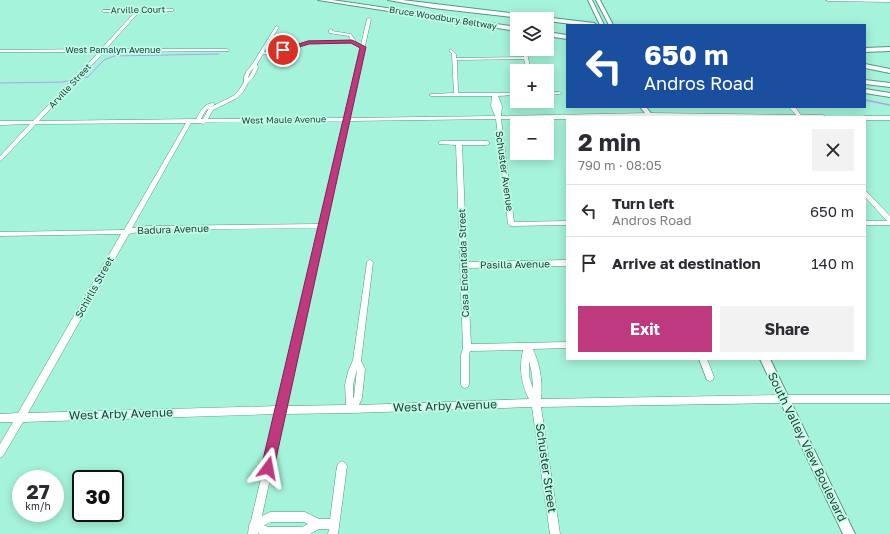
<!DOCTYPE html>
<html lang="en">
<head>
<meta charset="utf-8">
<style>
	:root { --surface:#fff; --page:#f2f2f3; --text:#2b2b33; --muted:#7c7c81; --line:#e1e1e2; --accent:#be397e }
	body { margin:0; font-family:"Golos Text",sans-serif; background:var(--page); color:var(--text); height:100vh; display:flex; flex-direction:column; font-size:15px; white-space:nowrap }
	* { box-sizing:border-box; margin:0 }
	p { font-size:13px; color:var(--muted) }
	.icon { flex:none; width:22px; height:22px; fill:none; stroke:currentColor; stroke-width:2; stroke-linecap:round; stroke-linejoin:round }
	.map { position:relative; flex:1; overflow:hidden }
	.panel { position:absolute; left:566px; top:116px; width:300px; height:244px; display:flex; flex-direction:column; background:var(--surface); border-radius:0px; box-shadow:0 2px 10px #0003 }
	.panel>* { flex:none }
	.banner { position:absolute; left:566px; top:24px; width:300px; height:84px; border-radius:0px; box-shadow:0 2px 10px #0003; background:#1a4fa0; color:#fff; overflow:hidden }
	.controls { position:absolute; left:510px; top:12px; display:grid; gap:8px }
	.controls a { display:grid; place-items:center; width:44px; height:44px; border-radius:0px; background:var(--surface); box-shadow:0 2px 10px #0003; font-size:20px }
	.speed { position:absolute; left:12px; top:470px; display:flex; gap:8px; font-size:20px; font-weight:700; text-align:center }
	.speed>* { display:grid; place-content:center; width:52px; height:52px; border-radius:50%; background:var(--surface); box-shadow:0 2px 10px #0003; line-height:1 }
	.speed small { font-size:10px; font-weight:400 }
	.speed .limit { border:2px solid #111; border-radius:6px; background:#fff; color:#111 }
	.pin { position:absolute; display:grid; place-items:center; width:34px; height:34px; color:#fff; margin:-17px; border:2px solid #fff; border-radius:50%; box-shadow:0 1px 4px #0007 }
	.me { position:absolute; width:44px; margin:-22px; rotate:13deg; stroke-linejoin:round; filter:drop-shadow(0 0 3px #0008) }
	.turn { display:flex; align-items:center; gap:14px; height:84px; padding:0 12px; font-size:18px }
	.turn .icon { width:52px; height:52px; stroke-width:2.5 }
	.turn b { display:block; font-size:28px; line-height:34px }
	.round { display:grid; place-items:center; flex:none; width:42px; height:42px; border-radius:0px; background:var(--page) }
	.summary { display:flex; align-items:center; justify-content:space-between; height:68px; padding:0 12px }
	h1 { font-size:24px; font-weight:700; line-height:30px }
	.cta { display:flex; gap:8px; margin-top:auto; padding:8px 12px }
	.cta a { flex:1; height:46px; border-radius:0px; background:var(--accent); color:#fff; font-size:16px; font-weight:700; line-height:46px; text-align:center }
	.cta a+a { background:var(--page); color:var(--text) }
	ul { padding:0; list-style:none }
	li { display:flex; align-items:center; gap:12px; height:52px; padding:0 12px; border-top:1px solid var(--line) }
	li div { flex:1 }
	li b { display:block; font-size:15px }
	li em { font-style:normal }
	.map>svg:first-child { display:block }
</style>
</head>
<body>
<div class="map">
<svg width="890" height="534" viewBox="0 0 890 534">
	<rect width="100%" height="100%" fill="#a6f3db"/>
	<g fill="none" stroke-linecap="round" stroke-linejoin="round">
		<path stroke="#b0a1ed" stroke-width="1" d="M79 78 88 77 104 60 114 56 219 54
			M0 83 63 82 74 79"/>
		<path stroke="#b0a1ed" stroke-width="1.5" d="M865 100 890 105"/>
		<g stroke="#4f9a85" stroke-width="1">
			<path id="minor" d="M826 0H890V2L828 1Z
				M172 9H173V11L139 12 106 49H227L229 50V51L104 52 39 121 196 119C200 112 204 103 214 103V105L209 108 233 96 239 90 244 82V77L246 72 253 63 276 26 279 27 264 52 278 51 308 41H351L349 36 329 33V30L331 29 333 30 332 31 351 34 357 43 361 45 367 19 369 18 371 19 349 118 495 116 491 106 492 96H431L429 95 431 94 454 93 452 54 449 50 451 49 456 54V58L524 57 522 49H526L531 71H527L524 59 457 60 458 93H517V95L498 96 502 106 501 116 650 113 796 115 789 107H795L801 115H823L826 117H567V119H501L514 222 567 221V225L511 226 508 224 496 119 349 121 286 406 346 405 345 385 348 372 353 360 367 262 370 259 373 262 361 361 365 369 362 398 359 405 529 399C521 383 519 368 523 350L470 351 469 355V384L468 387 465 388 462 387 461 384V355L463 348 456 145 439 144 438 143 441 141H487L490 143 487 145H462L467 262 567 260V266L467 268 471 344 567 342V348L533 349C540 365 543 382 541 399L784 395H890V403H784L541 407 560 534H550L532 407 351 413 284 414 262 516 270 512H305L319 519H330L337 466 339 463 342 461 345 463 347 466 338 534H328L329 529H319L310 534H260L258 533V534H248L249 525 251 521 276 414 23 422 3 456 0 458V444L13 422H0V414L18 413 121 234 0 236V232L124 230 186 123 36 124 2 160 0 161V156L30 124 0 125V121H33L99 52H0V50L101 49 135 12H104L102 11 103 10ZM308 43H351L360 47 344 118 208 119 213 110 237 98 243 92 248 83 253 78 258 68 257 64 263 54 279 53ZM254 68 249 77 248 78 250 72ZM209 108 203 119H201L206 110ZM343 121 320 224 147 226 132 228 191 123C195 123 201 123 204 124L206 122ZM319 228 278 406 28 413 129 234 147 230ZM529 361 532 374 533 389 529 376ZM357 369 354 397 353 398V385ZM271 522H304L308 524 302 527H268L264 525Z
				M559 92 561 93V94L547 95V93Z
				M865 116H890V120H865V117H863Z
				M865 191 867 192 890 216V225H865V221H887L865 197Z
				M699 359H707L714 377 713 380 710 381 707 380Z"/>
		</g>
		<g stroke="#4f9a85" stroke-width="2">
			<path id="major" d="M588 0H592L604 25H600Z
				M596 0H600L613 25H609Z
				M640 107H646L654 117H648Z
				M760 359H770L855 534H843Z"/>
		</g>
		<g stroke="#4f9a85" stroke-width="2">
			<path id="highway" d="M318 0H332L517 27V31Z
				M388 0H402L594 23 597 25H580L547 21V19H530L433 8Z
				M547 32 567 35V39L547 36Z
				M890 47V51L865 52V48Z
				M865 64 890 69V73L865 68Z
				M865 80 890 83V87L865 84Z
				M865 89 890 93V97L865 93Z"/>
		</g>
		<use href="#minor" fill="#fff" fill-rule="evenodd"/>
		<use href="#major" fill="#fff" fill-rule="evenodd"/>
		<use href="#highway" fill="#fff" fill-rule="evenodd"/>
	</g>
	<path fill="#be397e" stroke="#7c2552" d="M352 40 366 47 274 468 272 472 268 474 263 472 261 468 360 48 351 43 309 44 283 52 280 50 308 41Z"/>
	<g text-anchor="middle" stroke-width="3.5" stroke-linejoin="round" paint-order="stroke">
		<g font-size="9" fill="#204037" stroke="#c1fde9">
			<text transform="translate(138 10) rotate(-1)" y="3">Arville Court</text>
			<text transform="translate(443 18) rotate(9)" y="3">Bruce Woodbury Beltway</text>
			<text x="113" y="53">West Pamalyn Avenue</text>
			<text transform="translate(70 86) rotate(-47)" y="3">Arville Street</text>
			<text transform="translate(284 120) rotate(-1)" y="3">West Maule Avenue</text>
		</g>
		<g font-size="10" fill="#204037" stroke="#c1fde9">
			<text transform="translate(505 171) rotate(82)" y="4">Schuster Avenue</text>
			<text transform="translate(173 229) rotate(-2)" y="4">Badura Avenue</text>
			<text transform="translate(463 263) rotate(-92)" y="4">Casa Encantada Street</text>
			<text transform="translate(515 264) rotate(-1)" y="4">Pasilla Avenue</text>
			<text transform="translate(94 287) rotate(-61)" y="4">Schirlls Street</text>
		</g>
		<g font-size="12" fill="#204037" stroke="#c1fde9">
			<text transform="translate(445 406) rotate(-2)" y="4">West Arby Avenue</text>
			<text transform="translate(121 414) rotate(-2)" y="4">West Arby Avenue</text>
			<text transform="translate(807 447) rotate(64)" y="4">South Valley View Boulevard</text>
			<text transform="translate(546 468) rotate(82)" y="4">Schuster Street</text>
		</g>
	</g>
</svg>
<div class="controls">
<a><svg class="icon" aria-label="layers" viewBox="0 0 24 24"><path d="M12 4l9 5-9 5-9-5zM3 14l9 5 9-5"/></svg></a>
<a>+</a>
<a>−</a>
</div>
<div class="speed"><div>27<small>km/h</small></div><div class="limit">30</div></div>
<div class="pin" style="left:283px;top:50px;background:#d93025"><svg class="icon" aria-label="arrive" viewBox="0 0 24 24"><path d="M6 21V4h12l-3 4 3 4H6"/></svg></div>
<svg class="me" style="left:268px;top:468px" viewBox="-20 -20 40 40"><path d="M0-17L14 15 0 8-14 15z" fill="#be397e" stroke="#fff" stroke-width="4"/></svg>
<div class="banner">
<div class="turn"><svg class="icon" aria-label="left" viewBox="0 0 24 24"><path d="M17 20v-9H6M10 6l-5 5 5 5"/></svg><div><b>650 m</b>Andros Road</div></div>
</div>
<section class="panel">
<div class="summary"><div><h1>2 min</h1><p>790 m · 08:05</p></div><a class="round"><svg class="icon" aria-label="close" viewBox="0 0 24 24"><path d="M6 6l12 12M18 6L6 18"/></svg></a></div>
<ul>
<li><svg class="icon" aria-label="left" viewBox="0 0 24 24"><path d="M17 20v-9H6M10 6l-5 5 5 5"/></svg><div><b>Turn left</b><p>Andros Road</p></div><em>650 m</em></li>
<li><svg class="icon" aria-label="arrive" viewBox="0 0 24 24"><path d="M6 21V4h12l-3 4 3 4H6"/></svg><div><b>Arrive at destination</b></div><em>140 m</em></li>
</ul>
<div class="cta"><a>Exit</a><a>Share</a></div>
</section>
</div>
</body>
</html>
